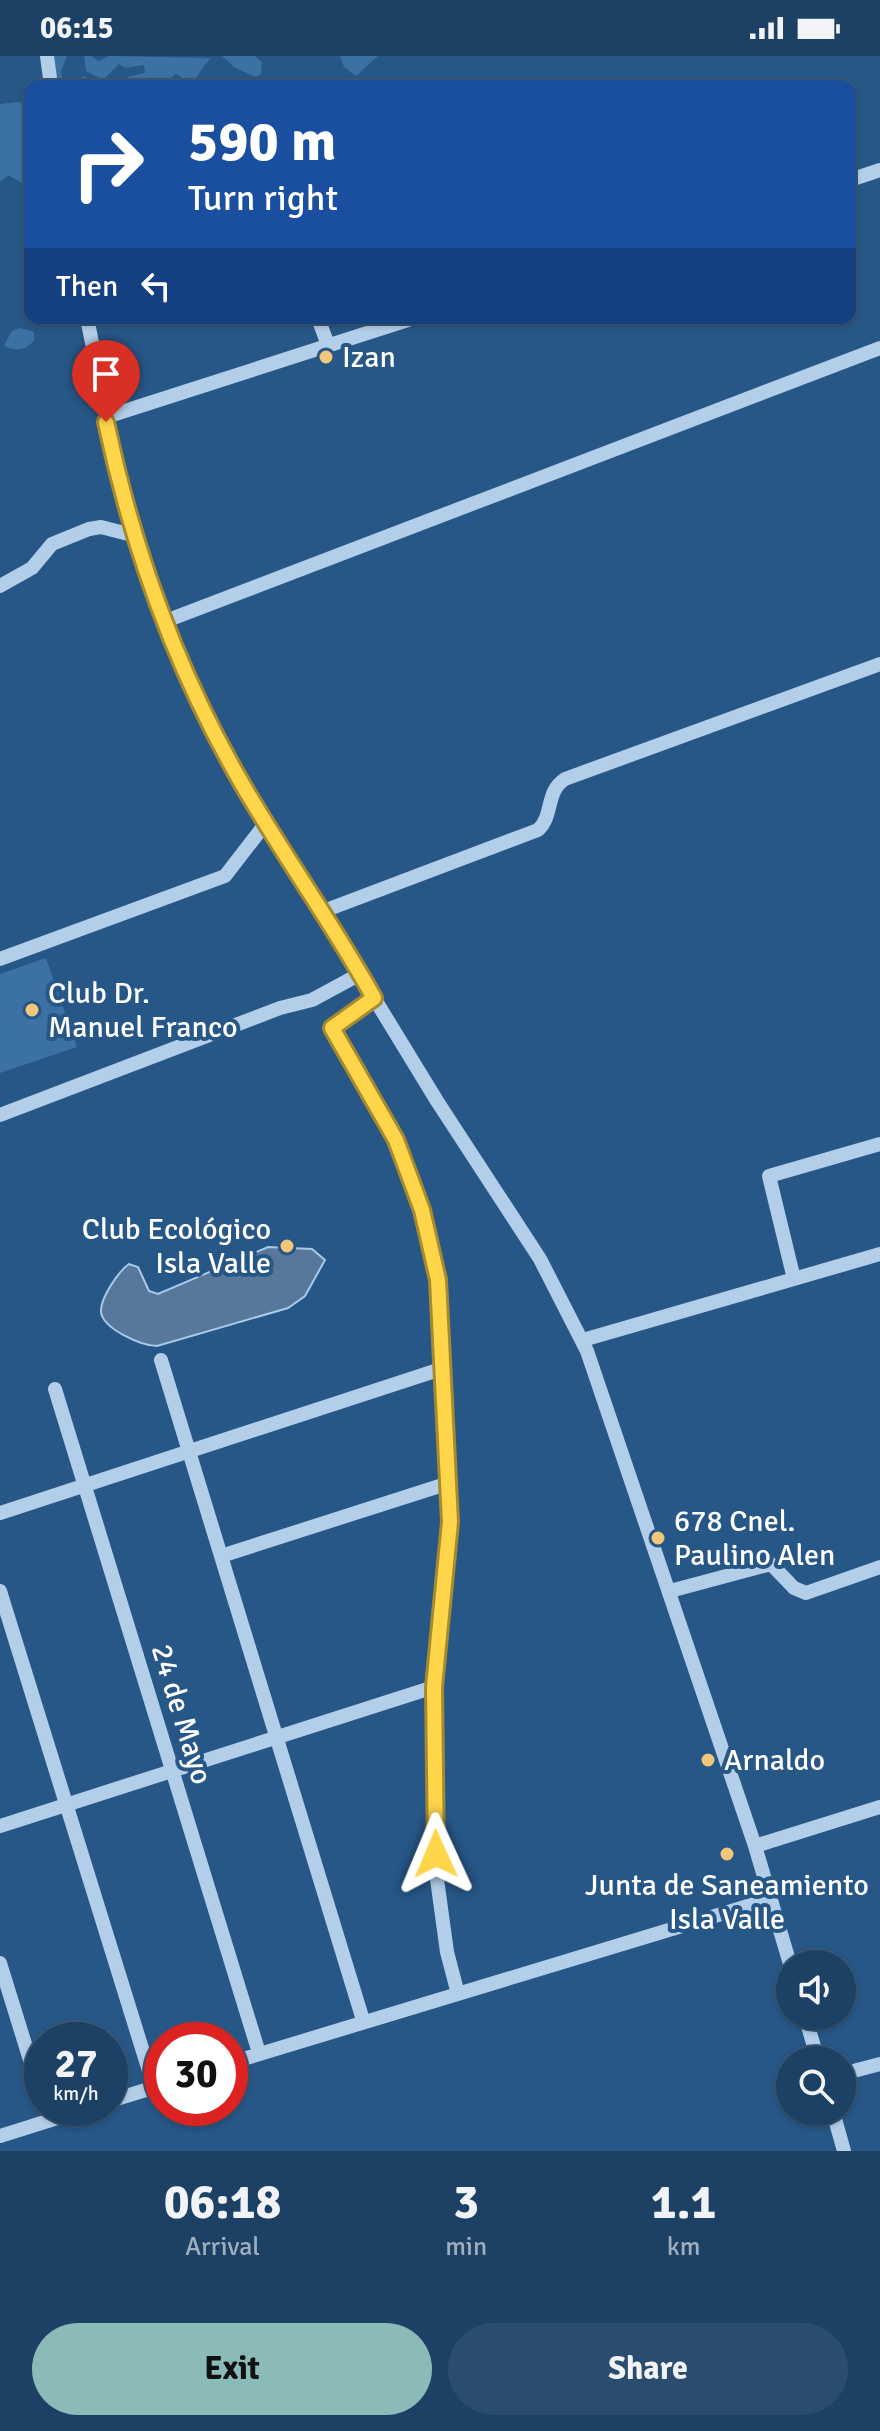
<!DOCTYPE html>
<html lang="en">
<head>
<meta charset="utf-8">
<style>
	:root { --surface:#1d4165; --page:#2a4c6e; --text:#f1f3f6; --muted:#a0afbf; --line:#3b5a79; --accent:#8bbbb9 }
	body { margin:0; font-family:Signika,sans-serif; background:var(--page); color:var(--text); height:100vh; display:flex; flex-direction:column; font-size:30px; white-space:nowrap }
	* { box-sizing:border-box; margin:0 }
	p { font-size:26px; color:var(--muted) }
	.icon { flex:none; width:44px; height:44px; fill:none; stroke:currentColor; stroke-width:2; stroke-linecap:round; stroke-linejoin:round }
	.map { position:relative; height:2095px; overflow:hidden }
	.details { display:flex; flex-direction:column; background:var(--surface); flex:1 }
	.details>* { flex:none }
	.top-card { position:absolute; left:24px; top:24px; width:832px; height:244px; border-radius:16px; box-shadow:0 2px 6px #0004,0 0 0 2px var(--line); background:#1a4fa0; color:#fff; overflow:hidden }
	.tools { position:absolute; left:776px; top:1894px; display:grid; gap:16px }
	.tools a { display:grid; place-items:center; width:80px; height:80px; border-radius:50%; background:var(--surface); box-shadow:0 2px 6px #0004,0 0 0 2px var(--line); font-size:40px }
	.speed { position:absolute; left:24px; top:1966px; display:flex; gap:16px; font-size:40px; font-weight:700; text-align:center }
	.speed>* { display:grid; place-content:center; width:104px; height:104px; border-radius:50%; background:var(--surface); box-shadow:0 2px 6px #0004,0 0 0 2px var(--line); line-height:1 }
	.speed small { font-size:20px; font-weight:400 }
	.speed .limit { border:12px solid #d22; background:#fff; color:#111 }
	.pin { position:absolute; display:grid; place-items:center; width:68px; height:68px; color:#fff; margin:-82px -34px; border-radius:50% 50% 50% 0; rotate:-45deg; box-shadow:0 0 8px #0007 }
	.pin .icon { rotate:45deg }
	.me { position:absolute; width:88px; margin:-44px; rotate:359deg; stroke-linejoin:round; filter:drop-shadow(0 0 6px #0008) }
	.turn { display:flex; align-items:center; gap:28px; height:168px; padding:0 32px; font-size:36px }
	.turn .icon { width:104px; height:104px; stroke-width:2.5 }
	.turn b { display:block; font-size:56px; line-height:68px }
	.then { display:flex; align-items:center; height:76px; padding:0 32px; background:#0003; gap:16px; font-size:30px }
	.eta { display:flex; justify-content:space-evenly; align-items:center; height:136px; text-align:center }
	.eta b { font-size:48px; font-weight:800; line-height:56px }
	.cta { display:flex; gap:16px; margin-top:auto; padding:16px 32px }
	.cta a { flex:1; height:92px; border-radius:48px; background:var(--accent); color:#111; font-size:32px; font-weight:800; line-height:92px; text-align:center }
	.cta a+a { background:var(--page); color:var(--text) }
	.status { display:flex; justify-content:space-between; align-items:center; height:56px; padding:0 40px; background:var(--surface); direction:ltr }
	.status svg { height:22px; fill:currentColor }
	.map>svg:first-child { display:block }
</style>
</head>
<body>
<div class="status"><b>06:15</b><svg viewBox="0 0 49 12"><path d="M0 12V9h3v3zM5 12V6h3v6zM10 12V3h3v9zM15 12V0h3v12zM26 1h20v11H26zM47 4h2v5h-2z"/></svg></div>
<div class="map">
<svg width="880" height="2095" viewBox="0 0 880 2095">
	<rect width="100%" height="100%" fill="#275787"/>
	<path fill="#3c71a4" d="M48 0H67L61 16 64 28 70 29 83 20 90 23 93 30H54Z
		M72 0H91L99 5 109 0 210 2 195 23 187 25 176 18 166 25 150 23 135 30 128 21 145 17 144 9 125 12 119 8 103 24 86 15 84 0Z
		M222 0H255L262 6 261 18 255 21 234 11Z
		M340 0H378L356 20 344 11Z
		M19 46 30 52 29 131 8 119 0 126V48Z
		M20 272 34 276V284C26 295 14 296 4 289L12 275Z
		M46 902 77 991 0 1017V918Z"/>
	<path fill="#57789a" stroke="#a8cae9" stroke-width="2" d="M268 1191 312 1193 325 1204 305 1240 288 1252 157 1290C142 1290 103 1273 101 1256 100 1242 119 1215 129 1208L138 1211 149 1235 158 1238Z"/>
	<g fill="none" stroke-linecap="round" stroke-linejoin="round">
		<path stroke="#b3cee8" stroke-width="14" d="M47 0 51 30
			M850 124 880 114
			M87 262 123 440 145 518 164 570 236 716 437 1045 540 1203 587 1295 755 1790 790 1908
			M318 262 328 289
			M106 361 414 262
			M0 530 32 512 52 488 89 473 101 471 132 479
			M163 566 880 292
			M321 856 538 774C554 759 545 736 565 723L880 608
			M0 903 225 820 266 767
			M374 942 332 972 396 1084 422 1154 438 1224 450 1466 434 1631 437 1823 447 1896 458 1938
			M0 1059 280 952 312 944 360 918
			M794 1223 769 1120 880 1088
			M583 1284 880 1198
			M161 1304 363 1964
			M55 1333 259 1997
			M0 1457 441 1313
			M221 1500 449 1427
			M0 1535 154 2031
			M670 1535 771 1508 794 1532 806 1537 880 1511
			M0 1770 434 1631
			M755 1790 880 1751
			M0 1907 42 2043
			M805 1960 818 2004
			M230 2007 771 1843
			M842 2018 880 2008
			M110 2045 162 2029
			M833 2056 844 2095
			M0 2080 89 2052"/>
	</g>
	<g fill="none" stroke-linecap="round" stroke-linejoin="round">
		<g stroke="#a68a30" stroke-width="20">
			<path id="route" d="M106 366C132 490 174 608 237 719 280 795 332 866 374 942L332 972 396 1084 422 1154 438 1224 450 1466 434 1631 436 1798"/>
		</g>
		<use href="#route" stroke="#ffd54a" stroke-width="14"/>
	</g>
	<g fill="#f1c779" stroke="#275787" stroke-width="3">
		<circle cx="326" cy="301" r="8"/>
		<circle cx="32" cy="954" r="8"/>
		<circle cx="287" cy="1190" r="8"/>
		<circle cx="658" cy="1482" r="8"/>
		<circle cx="708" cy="1704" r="8"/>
		<circle cx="727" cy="1798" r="8"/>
	</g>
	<g text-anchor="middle" stroke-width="8" stroke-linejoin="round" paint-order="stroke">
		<g font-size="30" fill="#fff" stroke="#275787" text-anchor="start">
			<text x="342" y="311">Izan</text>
			<text x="48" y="947">Club Dr.<tspan x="48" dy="34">Manuel Franco</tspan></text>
			<text x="271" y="1183" text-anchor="end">Club Ecológico<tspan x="271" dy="34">Isla Valle</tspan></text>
			<text x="674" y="1475">678 Cnel.<tspan x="674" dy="34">Paulino Alen</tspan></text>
			<text x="724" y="1714">Arnaldo</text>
			<text x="727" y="1839" text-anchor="middle">Junta de Saneamiento<tspan x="727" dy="34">Isla Valle</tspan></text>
		</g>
		<g font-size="30" fill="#fff" stroke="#275787">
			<text transform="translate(182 1658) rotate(73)" y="10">24 de Mayo</text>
		</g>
	</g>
</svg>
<div class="tools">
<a><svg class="icon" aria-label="sound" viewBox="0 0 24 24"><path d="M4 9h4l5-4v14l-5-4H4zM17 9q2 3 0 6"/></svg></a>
<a><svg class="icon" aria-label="search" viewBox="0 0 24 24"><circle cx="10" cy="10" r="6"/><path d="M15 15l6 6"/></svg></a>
</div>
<div class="speed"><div>27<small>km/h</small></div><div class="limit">30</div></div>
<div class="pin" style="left:106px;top:366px;background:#d93025"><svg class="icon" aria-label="arrive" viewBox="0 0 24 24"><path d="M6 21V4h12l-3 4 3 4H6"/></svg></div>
<svg class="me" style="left:436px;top:1798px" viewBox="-20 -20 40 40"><path d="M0-17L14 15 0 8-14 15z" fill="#ffd54a" stroke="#fff" stroke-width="4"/></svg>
<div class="top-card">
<div class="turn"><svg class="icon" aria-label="right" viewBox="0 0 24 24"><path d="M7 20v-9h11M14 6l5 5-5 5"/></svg><div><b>590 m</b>Turn right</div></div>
<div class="then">Then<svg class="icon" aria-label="left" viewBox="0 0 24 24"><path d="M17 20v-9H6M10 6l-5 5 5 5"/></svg></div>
</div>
</div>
<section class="details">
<div class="eta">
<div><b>06:18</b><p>Arrival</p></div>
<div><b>3</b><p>min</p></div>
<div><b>1.1</b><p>km</p></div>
</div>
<div class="cta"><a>Exit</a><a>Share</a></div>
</section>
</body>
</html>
